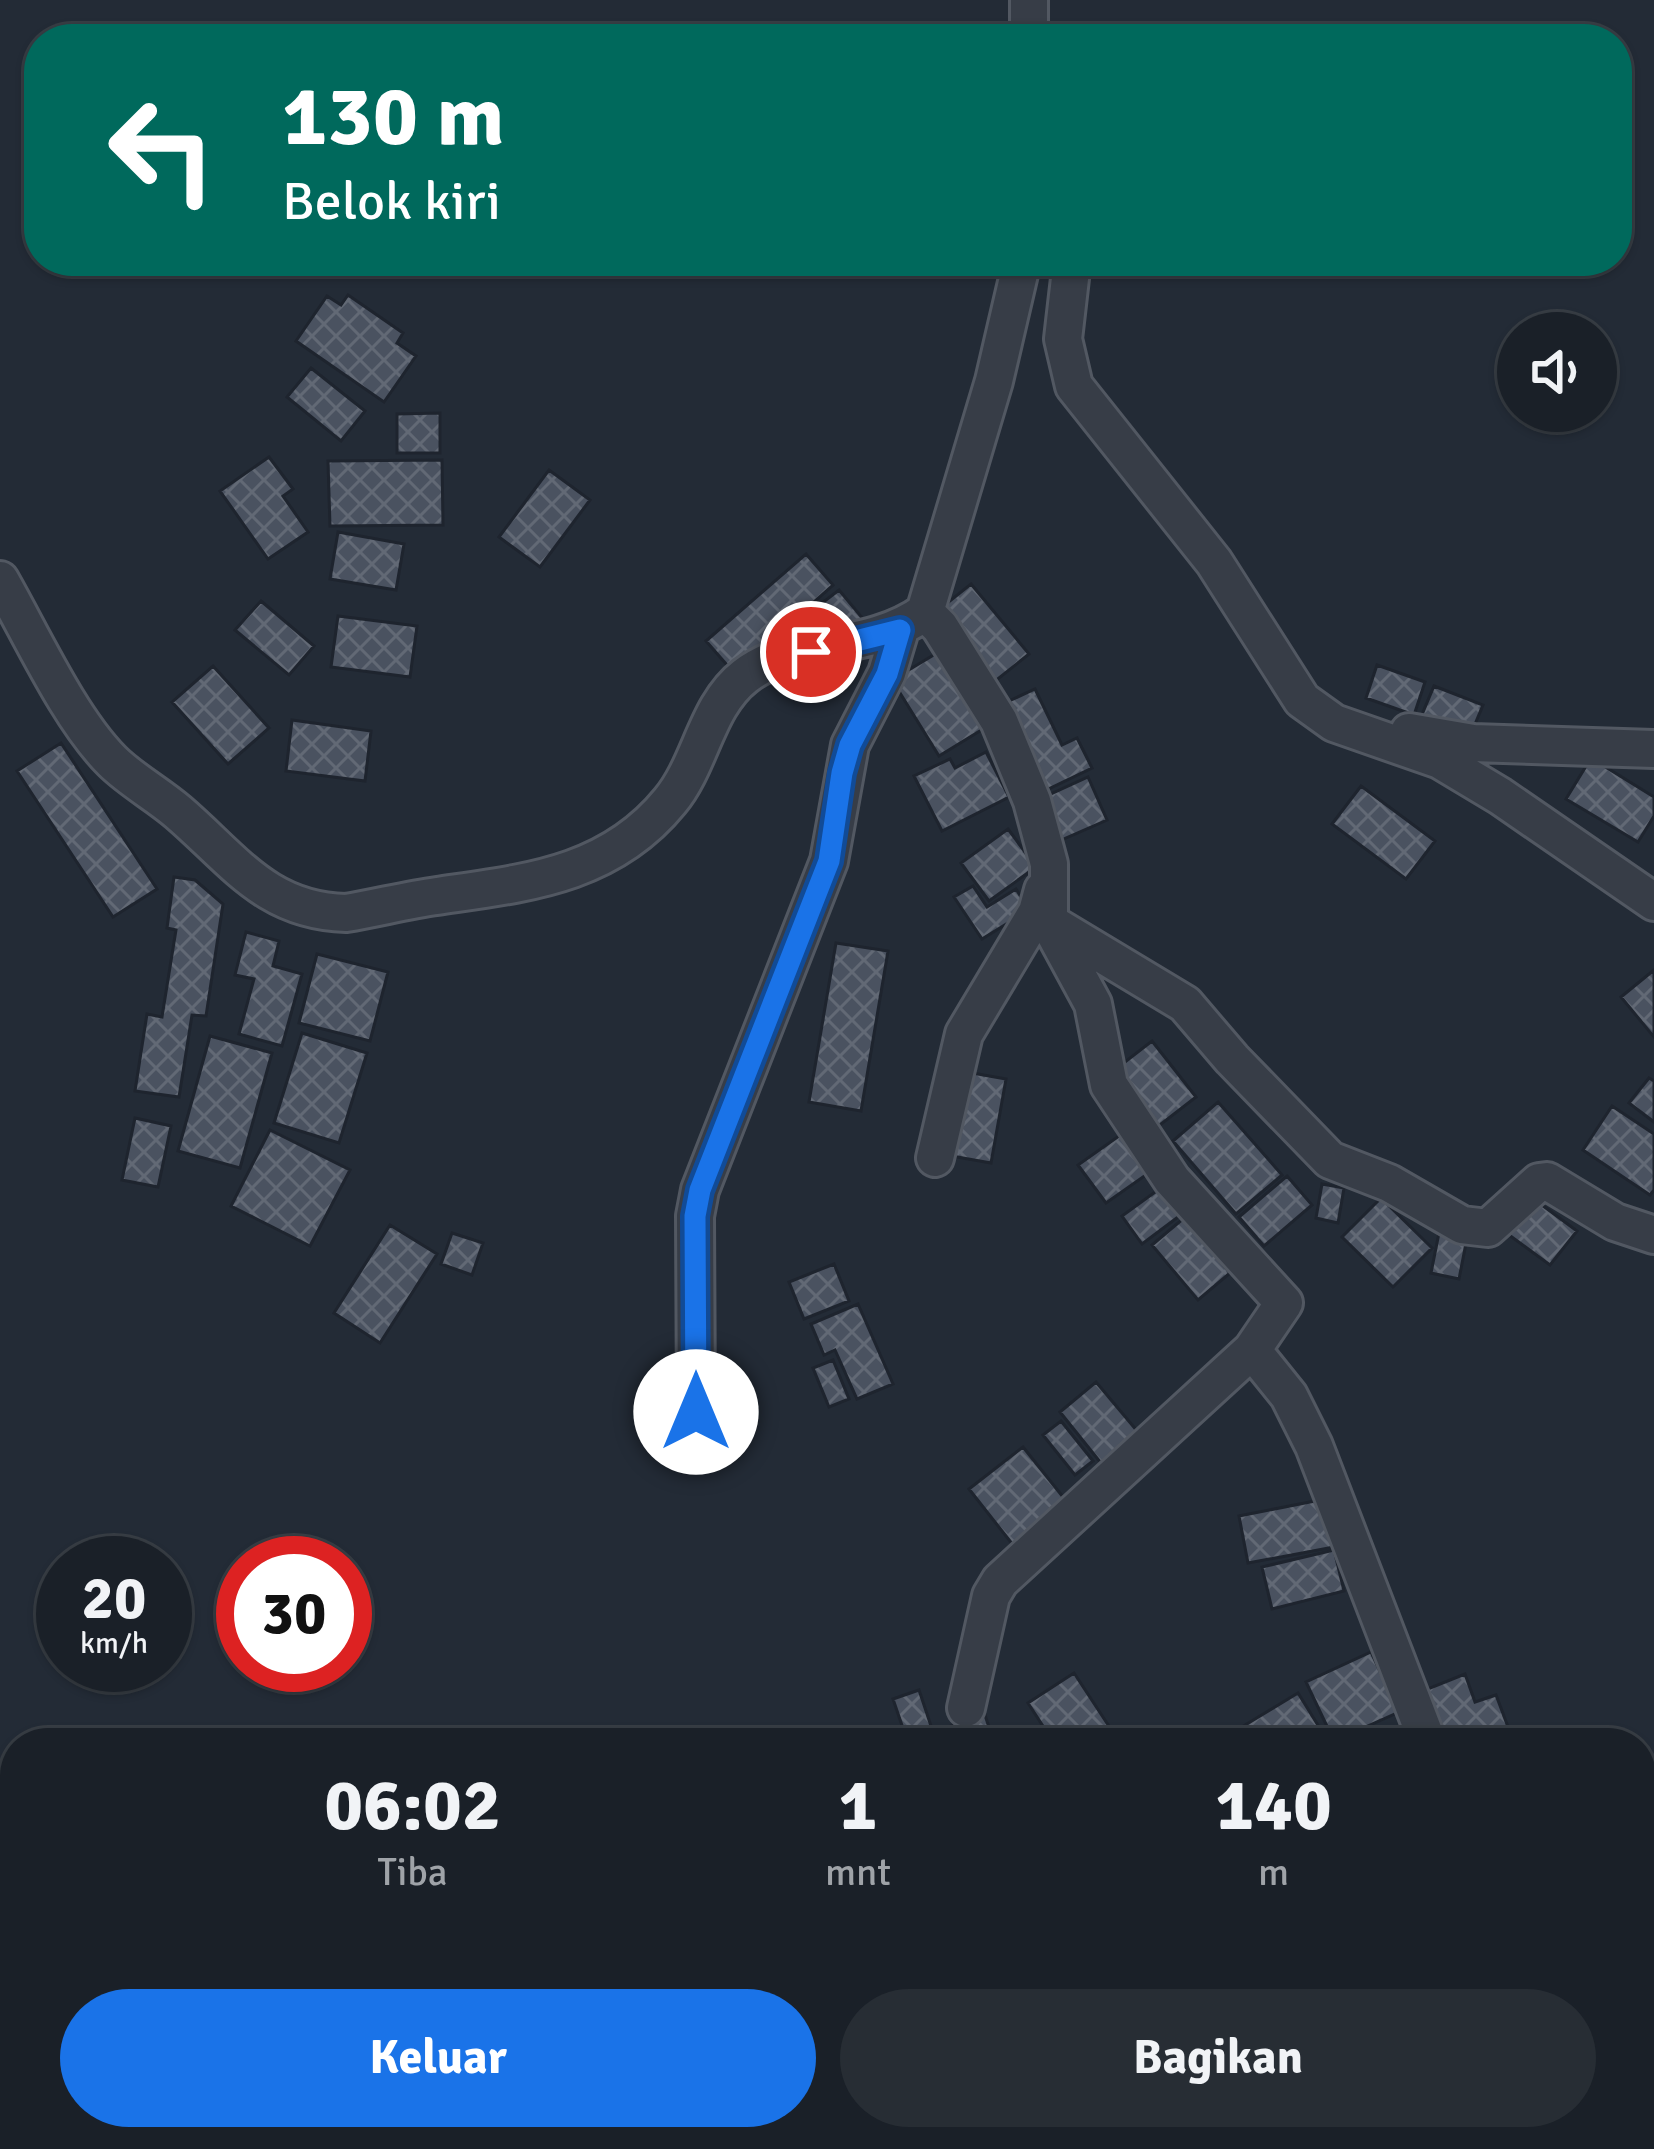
<!DOCTYPE html>
<html lang="id">
<head>
<meta charset="utf-8">
<style>
	:root { --surface:#1a2028; --page:#272d34; --text:#f1f3f6; --muted:#9fa3a8; --line:#383e45; --accent:#1a73e8 }
	body { margin:0; font-family:Signika,sans-serif; background:var(--page); color:var(--text); height:100vh; display:flex; flex-direction:column; font-size:45px; white-space:nowrap }
	* { box-sizing:border-box; margin:0 }
	p { font-size:39px; color:var(--muted) }
	.icon { flex:none; width:66px; height:66px; fill:none; stroke:currentColor; stroke-width:2; stroke-linecap:round; stroke-linejoin:round }
	.map { position:relative; flex:1; overflow:hidden }
	.details { position:absolute; left:0px; top:1728px; width:1656px; height:423px; display:flex; flex-direction:column; background:var(--surface); border-radius:48px 48px 0 0; box-shadow:0 3px 9px #0004,0 0 0 3px var(--line) }
	.details>* { flex:none }
	.banner { position:absolute; left:24px; top:24px; width:1608px; height:252px; border-radius:48px; box-shadow:0 3px 9px #0004,0 0 0 3px var(--line); background:#00695c; color:#fff; overflow:hidden }
	.tools { position:absolute; left:1497px; top:312px; display:grid; gap:24px }
	.tools a { display:grid; place-items:center; width:120px; height:120px; border-radius:50%; background:var(--surface); box-shadow:0 3px 9px #0004,0 0 0 3px var(--line); font-size:60px }
	.speed { position:absolute; left:36px; top:1536px; display:flex; gap:24px; font-size:60px; font-weight:700; text-align:center }
	.speed>* { display:grid; place-content:center; width:156px; height:156px; border-radius:50%; background:var(--surface); box-shadow:0 3px 9px #0004,0 0 0 3px var(--line); line-height:1 }
	.speed small { font-size:30px; font-weight:400 }
	.speed .limit { border:18px solid #d22; background:#fff; color:#111 }
	.pin { position:absolute; display:grid; place-items:center; width:102px; height:102px; color:#fff; margin:-51px; border:6px solid #fff; border-radius:50%; box-shadow:0 3px 12px #0007 }
	.me { position:absolute; width:132px; margin:-66px; rotate:0deg; stroke-linejoin:round; filter:drop-shadow(0 0 9px #0008) }
	.turn { display:flex; align-items:center; gap:42px; height:252px; padding:0 60px; font-size:54px }
	.turn .icon { width:156px; height:156px; stroke-width:2.5 }
	.turn b { display:block; font-size:84px; line-height:102px }
	.eta { display:flex; justify-content:space-evenly; align-items:center; height:204px; text-align:center }
	.eta b { font-size:72px; font-weight:800; line-height:84px }
	.action { display:flex; gap:24px; margin-top:auto; padding:24px 60px }
	.action a { flex:1; height:138px; border-radius:72px; background:var(--accent); color:#fff; font-size:48px; font-weight:800; line-height:138px; text-align:center }
	.action a+a { background:var(--page); color:var(--text) }
	.map>svg:first-child { display:block }
</style>
</head>
<body>
<div class="map">
<svg width="1654" height="2149" viewBox="0 0 1654 2149">
	<defs>
		<pattern id="building-cross-hatch" width="8" height="8" patternUnits="userSpaceOnUse" patternTransform="scale(3)"><rect width="8" height="8" fill="#4a5260"/><path d="M0 0l8 8M0 8l8-8" fill="none" stroke="#626975"/></pattern>
	</defs>
	<rect width="100%" height="100%" fill="#232b36"/>
	<path fill="url(#building-cross-hatch)" stroke="#1e242e" stroke-width="3" d="M348 295 403 333 397 343 416 356 384 402 296 341 327 296 341 305Z
		M311 368 365 411 341 441 287 397Z
		M440 413V453H397V414Z
		M269 457 293 489 283 496 308 532 268 559 220 491Z
		M442 460 443 525 330 526 328 461Z
		M549 470 590 500 540 567 499 537Z
		M338 532 404 544 396 590 330 579Z
		M806 554 833 585 734 673 706 641Z
		M971 584 1029 654 994 682 936 612Z
		M839 590 864 620 838 641 813 610Z
		M261 601 314 646 289 675 235 630Z
		M338 616 417 626 410 677 331 667Z
		M937 653 983 729 939 756 892 680Z
		M1377 665 1425 682 1414 715 1366 698Z
		M213 666 269 728 228 764 172 702Z
		M1434 686 1483 705 1470 736 1421 717Z
		M1035 689 1062 745 1077 738 1092 768 1040 793 998 706Z
		M292 720 371 731 365 781 286 771Z
		M61 743 157 889 113 917 17 771Z
		M986 752 1009 797 942 831 914 776 950 759 955 768Z
		M1591 758 1654 797V816L1638 842 1566 799Z
		M1088 777 1107 820 1059 841 1040 799Z
		M1361 786 1435 841 1406 879 1332 824Z
		M1008 829 1036 867 989 901 961 863Z
		M174 877 195 880 223 904 206 1016 192 1015 179 1097 135 1091 147 1014 162 1017 176 930 167 928Z
		M973 886 987 907 1016 889 1029 910 982 939 954 897Z
		M246 932 279 941 273 966 302 974 282 1046 239 1034 254 979 235 975Z
		M836 943 888 951 861 1111 809 1102Z
		M317 954 388 972 370 1041 299 1023Z
		M1654 970V1037L1621 997Z
		M302 1033 367 1053 339 1143 274 1123Z
		M210 1036 272 1053 240 1168 178 1151Z
		M1152 1041 1196 1097 1156 1128 1112 1072Z
		M961 1071 1006 1079 991 1163 946 1155Z
		M1649 1078 1654 1081V1122L1629 1103Z
		M1218 1102 1282 1175 1236 1214 1173 1141Z
		M1612 1106 1654 1134V1190L1650 1195 1583 1150Z
		M135 1118 171 1126 158 1187 122 1180Z
		M270 1130 350 1170 310 1246 231 1206Z
		M1126 1131 1153 1170 1106 1203 1078 1165Z
		M1287 1176 1312 1205 1264 1246 1239 1217Z
		M1322 1184 1344 1188 1338 1223 1316 1218Z
		M1162 1187 1182 1214 1142 1244 1122 1216Z
		M1531 1197 1577 1231 1550 1265 1505 1232Z
		M1381 1198 1432 1248 1393 1287 1342 1237Z
		M1184 1218 1230 1273 1198 1300 1152 1245Z
		M390 1225 437 1254 380 1343 334 1313Z
		M452 1233 483 1243 472 1275 441 1264Z
		M1439 1233 1467 1238 1459 1279 1431 1273Z
		M834 1264 849 1301 804 1319 789 1282Z
		M858 1304 893 1384 857 1399 835 1350 824 1355 811 1324Z
		M833 1360 849 1399 829 1407 813 1368Z
		M1096 1382 1143 1438 1105 1468 1060 1412Z
		M1061 1421 1093 1461 1075 1475 1043 1435Z
		M1023 1447 1071 1507 1017 1550 969 1489Z
		M1325 1499 1334 1547 1248 1563 1239 1516Z
		M1334 1550 1344 1591 1272 1609 1262 1567Z
		M1371 1652 1399 1712 1334 1741 1306 1682Z
		M1074 1673 1118 1740 1113 1743H1054L1028 1703Z
		M1465 1674 1475 1702 1496 1695 1514 1743H1445L1425 1690Z
		M919 1690 936 1741 930 1743H908L893 1699Z
		M1298 1693 1324 1735 1310 1743H1238L1232 1733Z
		M985 1715 994 1743H944L939 1730Z
		M598 2136H660L672 2149H595L590 2144Z"/>
	<g fill="none" stroke-linecap="round" stroke-linejoin="round">
		<g stroke="#525862" stroke-width="42">
			<path id="minor" d="M1029 39V0
				M1022 261 994 381 925 612 940 627 999 721 1032 801 1049 864V923L1093 1004 1109 1085 1172 1180 1284 1303 1252 1350 1289 1396 1314 1446 1428 1743
				M1072 261 1063 339 1074 386 1214 562 1302 700 1334 723 1440 760 1500 796 1654 902
				M0 580C31 634 69 718 112 761 131 780 157 794 178 812 234 860 266 911 346 913 377 908 407 900 437 896 525 883 609 876 670 801 701 764 706 706 745 676 794 638 869 653 925 612
				M1409 732 1473 743 1654 749
				M1052 924 1185 1004 1232 1059 1330 1160 1389 1183 1462 1225 1488 1228 1539 1182 1547 1181 1615 1222 1654 1235
				M935 1158 964 1034 1037 912 1043 890
				M696 1412 695 1216 700 1190 829 861 850 745 887 673 900 630
				M966 1708 991 1596 1000 1581 1252 1350
				M1435 2136 1447 2149
				M1599 2136 1602 2149"/>
		</g>
		<use href="#minor" stroke="#373d47" stroke-width="36"/>
	</g>
	<g fill="none" stroke-linecap="round" stroke-linejoin="round">
		<g stroke="#114b97" stroke-width="30">
			<path id="route" d="M696 1412 695 1216 700 1190 829 861 842 773 850 745 887 674 900 630 811 652"/>
		</g>
		<use href="#route" stroke="#1a73e8" stroke-width="21"/>
	</g>
</svg>
<div class="tools">
<a><svg class="icon" aria-label="sound" viewBox="0 0 24 24"><path d="M4 9h4l5-4v14l-5-4H4zM17 9q2 3 0 6"/></svg></a>
</div>
<div class="speed"><div>20<small>km/h</small></div><div class="limit">30</div></div>
<div class="pin" style="left:811px;top:652px;background:#d93025"><svg class="icon" aria-label="arrive" viewBox="0 0 24 24"><path d="M6 21V4h12l-3 4 3 4H6"/></svg></div>
<svg class="me" style="left:696px;top:1412px" viewBox="-20 -20 40 40"><circle r="19" fill="#fff"/><path d="M0-13L10 11 0 6-10 11z" fill="#1a73e8"/></svg>
<div class="banner">
<div class="turn"><svg class="icon" aria-label="left" viewBox="0 0 24 24"><path d="M17 20v-9H6M10 6l-5 5 5 5"/></svg><div><b>130 m</b>Belok kiri</div></div>
</div>
<section class="details">
<div class="eta">
<div><b>06:02</b><p>Tiba</p></div>
<div><b>1</b><p>mnt</p></div>
<div><b>140</b><p>m</p></div>
</div>
<div class="action"><a>Keluar</a><a>Bagikan</a></div>
</section>
</div>
</body>
</html>
